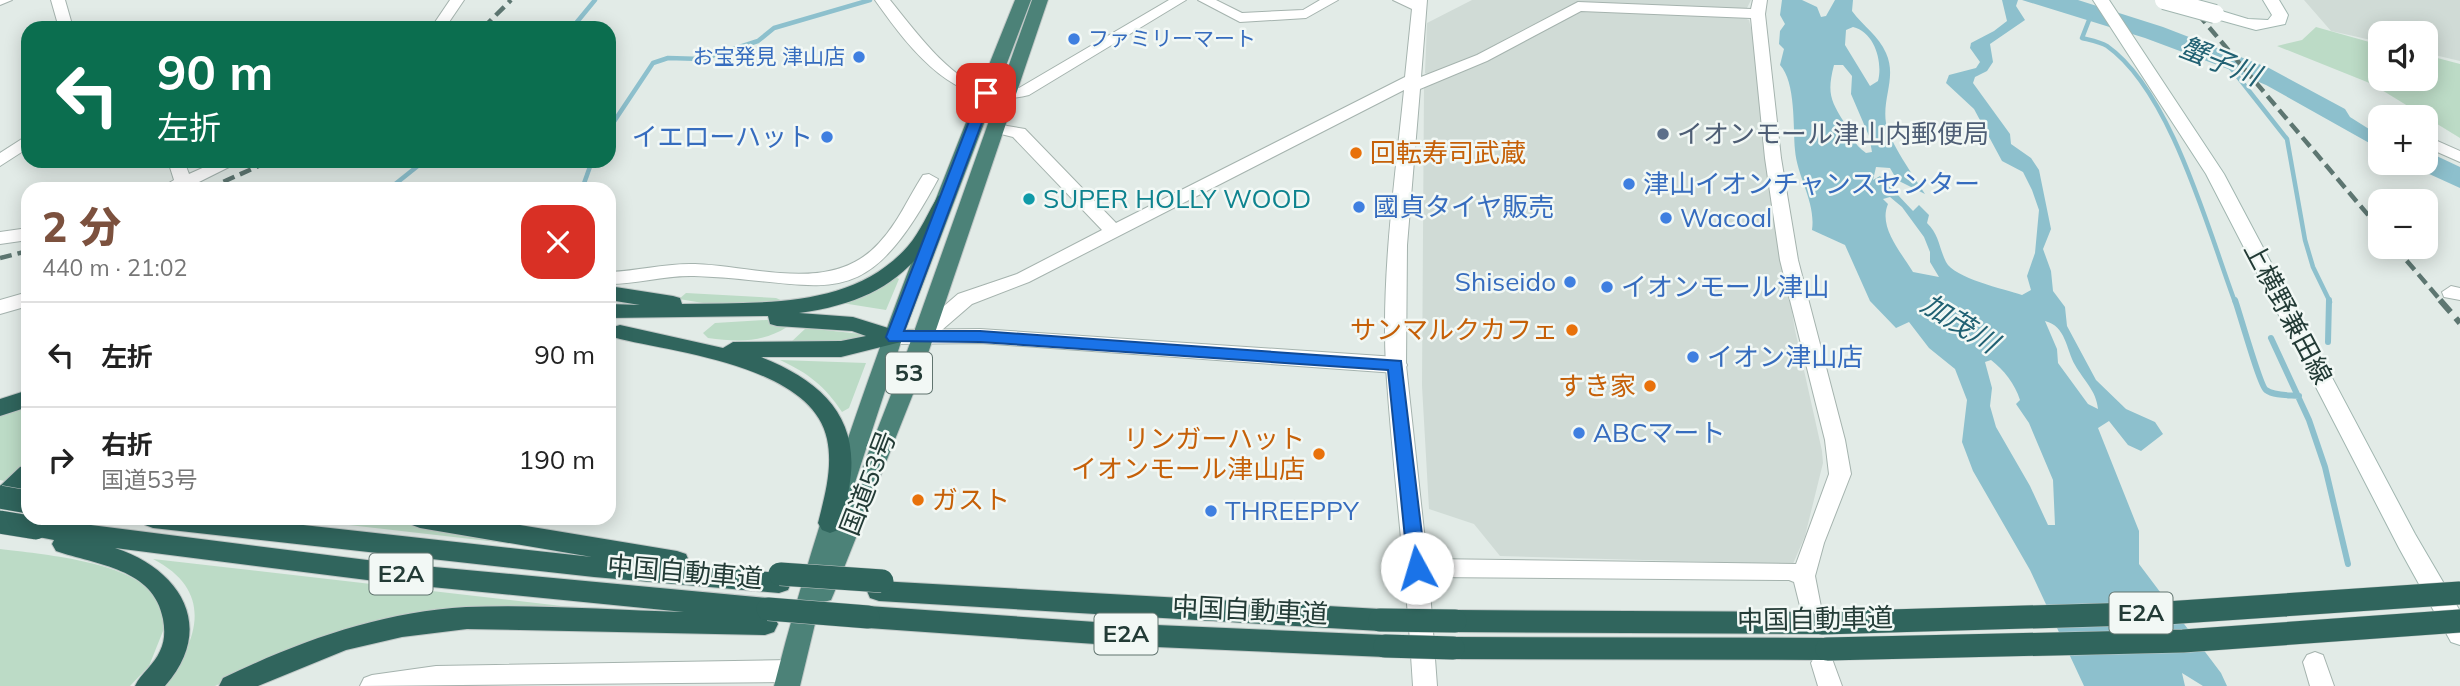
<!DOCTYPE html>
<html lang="ja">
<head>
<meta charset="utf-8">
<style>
	:root { --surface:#fff; --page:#f6f6f6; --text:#222; --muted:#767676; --line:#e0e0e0; --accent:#7c513e }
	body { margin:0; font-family:Mulish,"Noto Sans JP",sans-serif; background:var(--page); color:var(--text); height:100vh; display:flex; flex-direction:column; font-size:26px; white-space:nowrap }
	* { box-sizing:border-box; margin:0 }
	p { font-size:23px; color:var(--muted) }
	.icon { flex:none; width:38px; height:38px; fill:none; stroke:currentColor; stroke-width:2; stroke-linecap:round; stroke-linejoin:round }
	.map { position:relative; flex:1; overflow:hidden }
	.panel { position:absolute; left:21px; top:182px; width:595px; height:343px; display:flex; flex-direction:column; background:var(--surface); border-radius:21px; box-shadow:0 4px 18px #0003 }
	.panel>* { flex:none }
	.top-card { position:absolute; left:21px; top:21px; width:595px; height:147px; border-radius:21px; box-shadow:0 4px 18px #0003; background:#0b6e4f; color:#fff; overflow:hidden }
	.fabs { position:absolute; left:2368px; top:21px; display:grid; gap:14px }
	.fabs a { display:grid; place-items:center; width:70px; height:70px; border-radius:14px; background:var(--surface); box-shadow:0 4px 18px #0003; font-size:35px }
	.pin { position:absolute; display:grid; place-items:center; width:60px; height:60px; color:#fff; margin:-30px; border-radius:14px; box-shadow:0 4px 10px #0006 }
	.me { position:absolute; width:77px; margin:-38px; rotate:354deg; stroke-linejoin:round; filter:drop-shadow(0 0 5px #0008) }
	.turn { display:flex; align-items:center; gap:24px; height:147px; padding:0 21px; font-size:32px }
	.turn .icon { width:91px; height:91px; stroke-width:2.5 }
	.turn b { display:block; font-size:49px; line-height:60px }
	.round { display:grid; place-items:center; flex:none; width:74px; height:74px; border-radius:21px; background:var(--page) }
	.head { display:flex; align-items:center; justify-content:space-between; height:119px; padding:0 21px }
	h1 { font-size:42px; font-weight:800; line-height:52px; color:var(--accent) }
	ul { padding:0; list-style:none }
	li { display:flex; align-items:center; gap:21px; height:105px; padding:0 21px; border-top:2px solid var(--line) }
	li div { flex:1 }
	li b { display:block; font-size:26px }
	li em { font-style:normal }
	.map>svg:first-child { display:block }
</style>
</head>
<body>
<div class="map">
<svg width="2460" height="686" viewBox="0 0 2460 686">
	<rect width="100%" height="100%" fill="#e2ebe7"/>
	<path fill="#d0dbd6" d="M1472 0H1751L1747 8 1740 11 1577 3 1479 56 1429 75 1425 73 1427 23Z
		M2304 0H2460V61L2426 53V33H2380V42L2331 31Z
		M1582 8 1742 17 1749 20 1756 49 1763 131 1795 330 1822 451 1823 463 1805 536 1793 564 1500 556 1474 524 1429 509 1422 386 1424 86Z"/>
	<path fill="#bcdbc6" d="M2316 27 2380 45V79H2426V55L2460 64V138L2372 84 2277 46 2302 40Z
		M894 276 899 279 886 310 842 303Z
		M686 293 776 298 783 301 709 304 679 299Z
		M782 319 787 327C762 343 737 342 708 338L703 333 715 323Z
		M806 328 870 335 849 341 790 343Z
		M780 360 866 363 849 408 842 412C825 386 808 373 780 360Z
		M28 403V464L9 482 0 480V413Z
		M288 518H384L523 545Z
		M0 549C40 554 129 561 154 595 160 604 163 615 165 626L149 666 130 686H0Z
		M153 559 579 608 280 655 215 686H162C199 642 215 591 153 559Z"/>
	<path fill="#8dc0cd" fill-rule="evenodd" d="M1782 0H1802L1817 7 1821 17 1826 16 1835 0H1853L1852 11C1863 26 1879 36 1886 53 1897 77 1882 98 1886 123 1889 142 1914 176 1925 194L1897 180 1890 168 1876 167 1873 180 1880 176 1913 211 1919 205 1929 215 1927 223C1939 234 1939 248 1946 262 1954 278 2004 289 2022 295L2031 290 2027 276 2035 253 2039 210 2032 190 2023 172 2002 161 1974 109 1946 83 1949 75 1976 68 1980 62 1970 48 1971 43 1994 31 2007 21 2002 0H2018L2016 6 2025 20 1990 44 1993 62 1987 71 1975 77 1973 83 2010 134 2011 144 2031 158 2039 170 2051 229 2043 249 2051 271 2053 291 2065 307 2067 326 2096 380 2126 409 2155 422 2163 434 2141 451 2128 445 2109 421 2098 428 2139 531V564L2221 673 2227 686H2203L2182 673 2185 686H2084L2030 570 1973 471 1962 442 1967 400 1955 369 1929 348 1909 322 1896 328 1870 301 1845 245 1812 230C1816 202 1797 177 1795 150 1793 128 1796 82 1780 65L1784 49 1779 44 1780 31 1785 24 1780 15ZM1853 27C1875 32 1883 63 1878 81L1870 86 1845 45 1846 30ZM1834 65H1843L1852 76 1851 94 1869 136 1872 152 1866 153C1853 144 1852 135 1844 122 1830 100 1827 92 1834 65ZM1890 197 1902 207 1924 237 1930 252V262L1939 277 1913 272C1901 252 1878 227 1888 204L1883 199ZM2045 321C2066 326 2066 349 2075 365 2084 381 2096 390 2098 409L2088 404 2058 363 2057 349ZM1991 360C2004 370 2015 384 2020 400L2016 404 2029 423 2053 480 2055 525H2048L2030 486 1996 427 1990 406 1992 388 1985 362Z
		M2022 0H2078L2163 27 2269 68 2345 109 2350 117 2380 136V149L2266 85 2228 69 2145 38Z
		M2426 151 2460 167V188L2405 163H2426Z"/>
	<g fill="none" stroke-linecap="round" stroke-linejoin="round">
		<path stroke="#8dc0cd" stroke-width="4.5" d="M2091 15 2082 38C2090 40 2101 42 2107 46 2171 91 2208 230 2235 302
			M572 28 595 0
			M2231 68 2287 139 2305 240 2313 267 2330 302
			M609 129 653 63 668 58 702 59 758 41 774 28 870 0
			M389 189 424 161
			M582 189 592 161"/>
		<path stroke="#8dc0cd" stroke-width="6" d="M2235 300C2240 314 2260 386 2266 390 2274 396 2289 395 2299 396
			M2271 338 2309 420 2325 467 2348 564
			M2328 342 2329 300"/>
		<g stroke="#a5b3ae" stroke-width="2">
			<path id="minor" d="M0 0H12L0 5Z
				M51 0H65L73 28H59Z
				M450 0H464L445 28H431Z
				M875 0H890C913 28 949 79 986 89 996 91 1008 89 1019 88L1169 0H1186L1029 95C958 113 911 51 875 0Z
				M1198 0H1216L1242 13 1303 10 1320 0H1338L1306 18 1240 22Z
				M1393 0H1427L1421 77 1477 55 1578 2 1751 9 1753 0H1767L1765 14 1781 158 1798 260 1845 440 1851 474 1824 543 1815 576 1821 607 1818 614 1810 617 1802 614 1794 582 1789 580 1429 577 1437 686H1413C1407 579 1393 473 1386 367 1381 275 1395 181 1404 90L1029 282 972 304 928 342H914L911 337 914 332 958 294 1017 274 1102 230 1013 137 989 131V123L1025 129 1116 223 1405 77 1412 9ZM1581 11 1751 18 1765 158 1780 260 1825 440 1829 474 1796 564 1427 559 1406 365 1407 245 1420 89 1487 61Z
				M28 135V148L0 166V153Z
				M2426 136 2460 151V162L2426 147Z
				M168 161H184L189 174 218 161H241L195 184 199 189H159L174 180Z
				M929 174 938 179C861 322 831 281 694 276 666 275 638 284 609 284V272C638 271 666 263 695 264 756 266 832 295 879 243 898 223 908 198 923 175Z
				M28 228V240L0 244V232Z
				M2451 286 2460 288V300L2444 297 2442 292Z
				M28 292V306L0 314V300Z
				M2315 652 2323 655 2334 686H2310L2303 662 2307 655Z
				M1823 653 1831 656 1842 686H1818L1811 663 1815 656Z
				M790 660 798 664 802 671 798 678 790 682 360 686 364 678 372 675 436 666Z"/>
		</g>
		<g stroke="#a5b3ae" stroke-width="2">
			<path id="tertiary" d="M980 329 1396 357 1404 359 1407 365 1404 371 1396 373 980 343 894 344 887 342 884 337 887 332 894 330Z"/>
		</g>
		<g stroke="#a1b6b0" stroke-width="2">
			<path id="secondary" d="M2093 0H2109L2224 174 2415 534 2460 611V645L2451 642 2399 548 2206 174Z
				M2263 0H2279L2288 15 2285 24 2256 30 2209 17 2207 14 2215 9 2248 19 2268 20 2272 15Z"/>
		</g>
		<g stroke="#c1c8c7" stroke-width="2">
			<path id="trunk" d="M1015 0H1031L902 339 846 510 899 374 1032 0H1048L921 374 834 593 831 600 820 603 800 686H774C834 450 924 226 1015 0Z"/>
		</g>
		<g stroke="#c1c8c7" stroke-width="2">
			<path id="motorway" d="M945 194 954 200C919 272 879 302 799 313L853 317 901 332 904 337 901 342 841 357H761C822 381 862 418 849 488 847 502 845 517 838 530L830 533 822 530 818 523C825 495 833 467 827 439 812 367 679 353 620 339L613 337 610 332 613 327 620 325 723 348 733 342 841 341 866 336 852 331 777 326 770 324 768 316 609 318V304L640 305 609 300V286L673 296 680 298 682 304C759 302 852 310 908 246 921 231 928 212 938 196Z
				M28 390V407L0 416V399Z
				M28 464V487L8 507 0 509V486L20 467Z
				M36 518 391 563 768 598 777 601 780 609 774 617 778 624 774 632 765 635 467 629 402 637 346 650 258 686H219L223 678C300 641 380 612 466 607 538 604 612 610 684 612L391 583 115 548C180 569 217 627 165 686H135C141 673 154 665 160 651 165 641 165 630 163 619 154 568 96 565 56 551L52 544 54 540 28 535 24 528 28 521Z
				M141 518H240L592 557 420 528 412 525 408 518H478L677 551 686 554 689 561 687 565 779 573 788 576 791 583 788 590 779 593 594 577 153 528 145 525Z
				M879 581 1380 609 1389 612 1393 620 1389 628 1380 631 879 601 870 598 867 591 870 584Z
				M868 606 1110 623 1385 635 1394 638 1398 646 1394 654 1385 657 1110 645 868 628 859 625 855 617 859 609Z
				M1455 610 1822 612 1831 615 1835 623 1831 631 1822 634 1455 632 1446 629 1442 621 1446 613Z
				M1453 637 1827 638 1836 641 1840 649 1836 657 1827 660 1453 659 1444 656 1440 648 1444 640Z"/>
		</g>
		<use href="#minor" fill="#fff" fill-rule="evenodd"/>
		<use href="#tertiary" fill="#fff" fill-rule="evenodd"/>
		<use href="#secondary" fill="#fff" fill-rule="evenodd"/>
		<use href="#trunk" fill="#4c8278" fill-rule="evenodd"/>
		<use href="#motorway" fill="#30655d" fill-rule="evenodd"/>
		<path stroke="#5d7671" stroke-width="4.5" stroke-dasharray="12 6" stroke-linecap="butt" d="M2186 0 2380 229
			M483 28 511 0
			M207 189 270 161
			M2395 247 2442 302
			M0 258 28 251"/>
		<path stroke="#5d7671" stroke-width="6" stroke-dasharray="16 8" stroke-linecap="butt" d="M2440 300 2460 323"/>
		<g stroke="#a1b6b0" stroke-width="20" stroke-linecap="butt">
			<path id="secondary-bridge" d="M2164 0 2215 14"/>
		</g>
		<g stroke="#c1c8c7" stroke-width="24" stroke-linecap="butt">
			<path id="motorway-bridge" d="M0 497 28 502
				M0 522 36 528
				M780 574 882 581
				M768 609 868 617
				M1380 620 1455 621
				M1822 623 2166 613 2460 593
				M1385 646 1453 648
				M1827 649 2183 641 2460 621"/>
		</g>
		<use href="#secondary-bridge" stroke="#fff" stroke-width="18"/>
		<use href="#motorway-bridge" stroke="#30655d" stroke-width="23"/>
	</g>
	<path fill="#1a73e8" stroke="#114b97" stroke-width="2" d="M986 90 993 93 904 331H980L1401 361 1426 568 1423 574H1410L1408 568 1388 370 980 342 889 341 886 337 980 93Z"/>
	<g fill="#3f7fe0" stroke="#f2f8f5" stroke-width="2.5">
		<circle cx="1074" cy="39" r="7"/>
		<circle cx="859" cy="57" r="7"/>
		<circle cx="827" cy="137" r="7"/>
		<circle cx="1629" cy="184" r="7"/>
		<circle cx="1359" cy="207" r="7"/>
		<circle cx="1666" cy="218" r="7"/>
		<circle cx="1570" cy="282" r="7"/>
		<circle cx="1607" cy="287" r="7"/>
		<circle cx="1693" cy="357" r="7"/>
		<circle cx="1579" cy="433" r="7"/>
		<circle cx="1211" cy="511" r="7"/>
	</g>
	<circle fill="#5c6f8a" stroke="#f2f8f5" stroke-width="2.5" cx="1663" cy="134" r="7"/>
	<g fill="#e8710a" stroke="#f2f8f5" stroke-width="2.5">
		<circle cx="1356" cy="153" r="7"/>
		<circle cx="1572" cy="330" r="7"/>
		<circle cx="1650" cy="386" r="7"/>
		<circle cx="1319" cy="454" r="7"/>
		<circle cx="918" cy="500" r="7"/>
	</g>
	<circle fill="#0f9aa8" stroke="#f2f8f5" stroke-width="2.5" cx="1029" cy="199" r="7"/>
	<g text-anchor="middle" stroke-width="5" stroke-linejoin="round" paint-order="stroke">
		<g font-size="21" fill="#366cbe" stroke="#f2f8f5" text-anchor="start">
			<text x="1088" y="46">ファミリーマート</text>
			<text x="845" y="64" text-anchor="end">お宝発見 津山店</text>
		</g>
		<g fill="#f2f8f5" stroke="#61746f" stroke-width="2">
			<rect x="886" y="352.5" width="46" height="41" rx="5"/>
			<rect x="369.5" y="553.5" width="63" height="41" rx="5"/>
			<rect x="2109.5" y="592.5" width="63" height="41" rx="5"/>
			<rect x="1094.5" y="613.5" width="63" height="41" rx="5"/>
		</g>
		<g font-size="24" font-weight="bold" fill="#233b36">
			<text x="909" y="381">53</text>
			<text x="401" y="582">E2A</text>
			<text x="2141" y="621">E2A</text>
			<text x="1126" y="642">E2A</text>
		</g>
		<g font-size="26" fill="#4e5e75" stroke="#f2f8f5" text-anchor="start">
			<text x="1677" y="143">イオンモール津山内郵便局</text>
		</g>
		<g font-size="26" fill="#366cbe" stroke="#f2f8f5" text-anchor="start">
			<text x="813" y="146" text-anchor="end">イエローハット</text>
			<text x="1643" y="193">津山イオンチャンスセンター</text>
			<text x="1373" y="216">國貞タイヤ販売</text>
			<text x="1680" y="227">Wacoal</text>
			<text x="1556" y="291" text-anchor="end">Shiseido</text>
			<text x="1621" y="296">イオンモール津山</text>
			<text x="1707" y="366">イオン津山店</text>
			<text x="1593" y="442">ABCマート</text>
			<text x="1225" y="520">THREEPPY</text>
		</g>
		<g font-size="26" fill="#c56008" stroke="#f2f8f5" text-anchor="end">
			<text x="1370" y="162" text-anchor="start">回転寿司武蔵</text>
			<text x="1558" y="339">サンマルクカフェ</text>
			<text x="1636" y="395">すき家</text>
			<text x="1305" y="448">リンガーハット<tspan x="1305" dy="30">イオンモール津山店</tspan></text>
			<text x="932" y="509" text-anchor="start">ガスト</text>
		</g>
		<g font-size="26" fill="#0d838f" stroke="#f2f8f5" text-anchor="start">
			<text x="1043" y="208">SUPER HOLLY WOOD</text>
		</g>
		<g font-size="26" fill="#233b36" stroke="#f2f8f5">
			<text transform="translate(2288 313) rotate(62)" y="9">上横野兼田線</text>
			<text transform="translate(868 483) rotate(-69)" y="9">国道53号</text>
			<text transform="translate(685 572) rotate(5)" y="9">中国自動車道</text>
			<text transform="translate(1250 610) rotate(3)" y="9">中国自動車道</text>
			<text transform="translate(1815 619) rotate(-1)" y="9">中国自動車道</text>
		</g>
		<g font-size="28" font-style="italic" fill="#216173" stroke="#f2f8f5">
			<text transform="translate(2220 61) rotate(22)" y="10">蟹子川</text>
			<text transform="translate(1960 323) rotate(32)" y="10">加茂川</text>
		</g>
	</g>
</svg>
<div class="fabs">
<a><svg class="icon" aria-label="sound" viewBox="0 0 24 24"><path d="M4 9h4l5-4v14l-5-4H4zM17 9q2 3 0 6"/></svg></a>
<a>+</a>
<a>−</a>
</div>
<div class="pin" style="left:986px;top:93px;background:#d93025"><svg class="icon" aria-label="arrive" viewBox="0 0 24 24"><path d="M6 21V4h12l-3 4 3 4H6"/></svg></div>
<svg class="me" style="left:1417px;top:568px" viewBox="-20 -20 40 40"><circle r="19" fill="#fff"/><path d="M0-13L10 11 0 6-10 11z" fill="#1a73e8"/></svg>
<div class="top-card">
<div class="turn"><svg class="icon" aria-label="left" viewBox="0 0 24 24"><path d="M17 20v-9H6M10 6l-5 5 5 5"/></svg><div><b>90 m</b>左折</div></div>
</div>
<section class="panel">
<div class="head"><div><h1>2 分</h1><p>440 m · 21:02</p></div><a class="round" style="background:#d93025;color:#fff"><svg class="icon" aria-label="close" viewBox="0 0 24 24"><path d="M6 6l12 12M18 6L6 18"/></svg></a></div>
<ul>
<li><svg class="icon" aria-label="left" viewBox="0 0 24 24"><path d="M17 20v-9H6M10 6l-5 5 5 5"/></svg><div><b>左折</b></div><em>90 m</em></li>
<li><svg class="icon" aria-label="right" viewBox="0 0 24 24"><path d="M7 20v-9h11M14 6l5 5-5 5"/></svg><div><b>右折</b><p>国道53号</p></div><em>190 m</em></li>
</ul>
</section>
</div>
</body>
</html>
